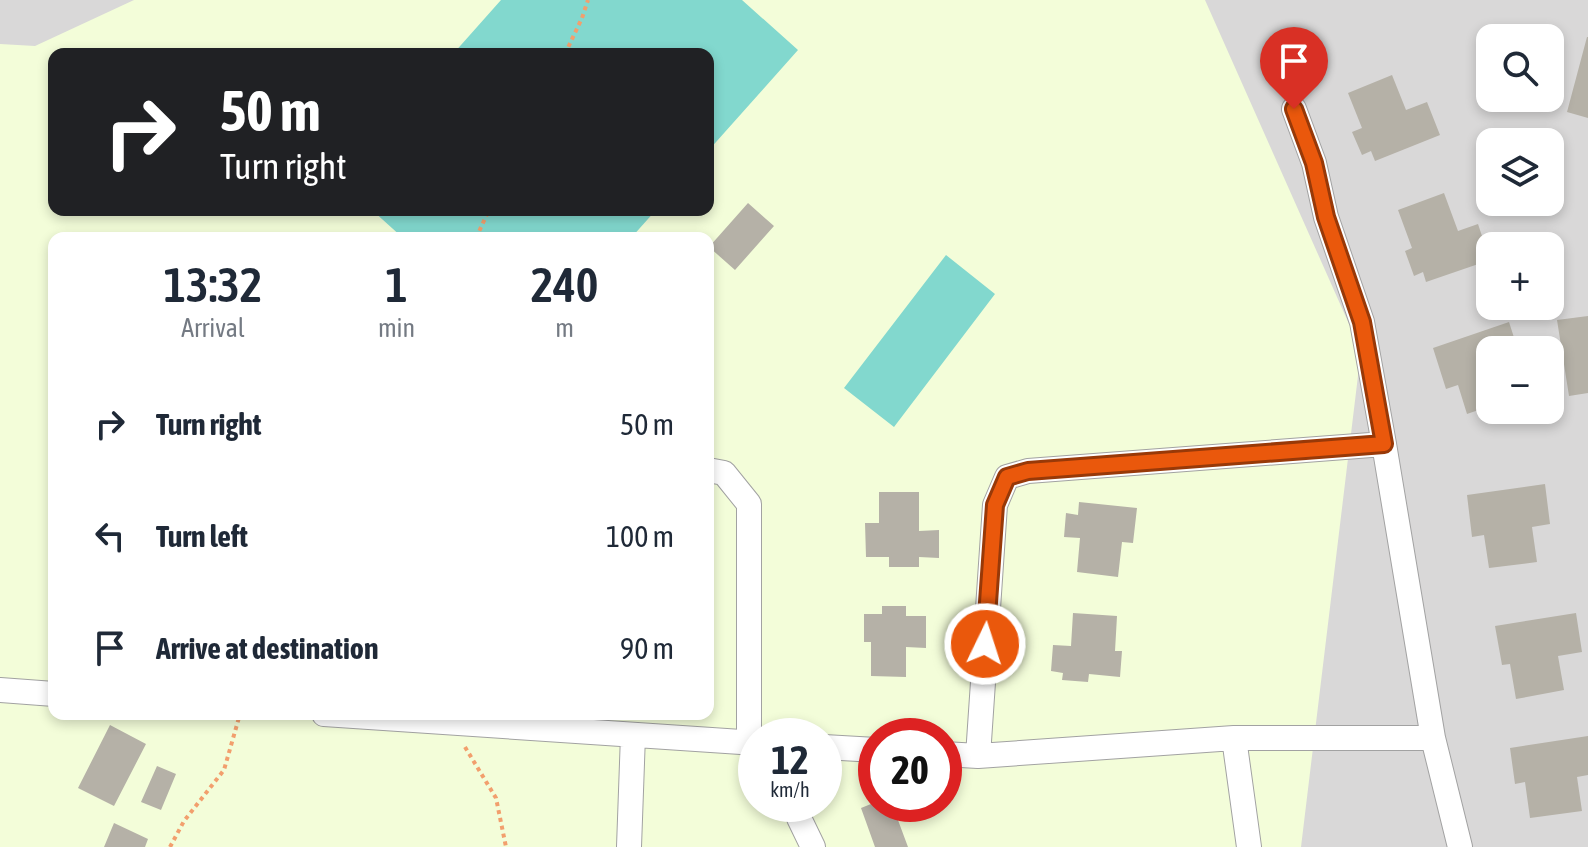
<!DOCTYPE html>
<html lang="en">
<head>
<meta charset="utf-8">
<style>
	:root { --surface:#fff; --page:#f6f6f7; --text:#1f2937; --muted:#747a83 }
	body { margin:0; font-family:"Asap Condensed",sans-serif; background:var(--page); color:var(--text); height:100vh; display:flex; flex-direction:column; font-size:30px; white-space:nowrap }
	* { box-sizing:border-box; margin:0 }
	p { font-size:26px; color:var(--muted) }
	.icon { flex:none; width:44px; height:44px; fill:none; stroke:currentColor; stroke-width:2; stroke-linecap:round; stroke-linejoin:round }
	.map { position:relative; flex:1; overflow:hidden }
	.details { position:absolute; left:48px; top:232px; width:666px; height:488px; display:flex; flex-direction:column; background:var(--surface); border-radius:16px; box-shadow:0 4px 12px #0003 }
	.details>* { flex:none }
	.guide { position:absolute; left:48px; top:48px; width:666px; height:168px; border-radius:16px; box-shadow:0 4px 12px #0003; background:#202124; color:#fff; overflow:hidden }
	.buttons { position:absolute; left:1476px; top:24px; display:grid; gap:16px }
	.buttons a { display:grid; place-items:center; width:88px; height:88px; border-radius:16px; background:var(--surface); box-shadow:0 4px 12px #0003; font-size:40px }
	.speed { position:absolute; left:738px; top:718px; display:flex; gap:16px; font-size:40px; font-weight:700; text-align:center }
	.speed>* { display:grid; place-content:center; width:104px; height:104px; border-radius:50%; background:var(--surface); box-shadow:0 4px 12px #0003; line-height:1 }
	.speed small { font-size:20px; font-weight:400 }
	.speed .limit { border:12px solid #d22; background:#fff; color:#111 }
	.pin { position:absolute; display:grid; place-items:center; width:68px; height:68px; color:#fff; margin:-82px -34px; border-radius:50% 50% 50% 0; rotate:-45deg; box-shadow:0 0 8px #0007 }
	.pin .icon { rotate:45deg }
	.me { position:absolute; width:88px; margin:-44px; rotate:4deg; stroke-linejoin:round; filter:drop-shadow(0 0 6px #0008) }
	.turn { display:flex; align-items:center; gap:28px; height:168px; padding:0 40px; font-size:36px }
	.turn .icon { width:104px; height:104px; stroke-width:2.5 }
	.turn b { display:block; font-size:56px; line-height:68px }
	.eta { display:flex; justify-content:space-evenly; align-items:center; height:136px; text-align:center }
	.eta b { font-size:48px; font-weight:600; line-height:56px }
	ul { padding:0; list-style:none }
	li { display:flex; align-items:center; gap:24px; height:112px; padding:0 40px }
	li div { flex:1 }
	li b { display:block; font-size:30px }
	li em { font-style:normal }
	.map>svg:first-child { display:block }
</style>
</head>
<body>
<div class="map">
<svg width="1588" height="847" viewBox="0 0 1588 847">
	<rect width="100%" height="100%" fill="#ecece1"/>
	<path fill="#d9d8d8" fill-rule="evenodd" d="M0 0H1588V847H0ZM1490 38H1550V98H1490ZM54 54H708V210H54ZM1490 142H1550V202H1490ZM54 238H708V714H54ZM1490 246H1550V306H1490ZM1490 350H1550V410H1490ZM756 736H824V804H756ZM876 736H944V804H876Z"/>
	<path fill="#f3fdd9" fill-rule="evenodd" d="M134 0H1205L1361 351 1301 847H0V44L35 46ZM54 54H708V210H54ZM54 238H708V714H54ZM756 736H824V804H756ZM876 736H944V804H876Z"/>
	<path fill="#82d8ce" d="M501 0H742L798 50 708 151V54H453Z
		M372 210H656L631 238H403Z
		M946 255 995 294 894 427 844 388Z"/>
	<path fill="#b5b1a7" d="M1587 37H1588V118L1567 112Z
		M1392 75 1406 110 1427 102 1440 135 1375 161 1371 151 1362 155 1352 132 1362 128 1348 93Z
		M1444 193 1458 231 1478 224 1490 260 1426 282 1423 272 1414 276 1405 251 1412 248 1398 210Z
		M748 203 774 226 735 270 709 247Z
		M1588 316V393L1569 396 1557 320Z
		M1509 322 1518 350H1490V406L1467 414 1458 385 1446 389 1433 348Z
		M1545 484 1550 524 1532 527 1537 562 1489 568 1484 535 1472 537 1467 495Z
		M879 492H919V531L939 530V558L919 557V567H889V557H866L865 523H879Z
		M1079 502 1137 508 1133 543 1122 542 1118 577 1077 572 1080 538 1064 537 1066 513 1078 515Z
		M882 606H906V616H926V648L906 647V677L871 676V642H864V614H882Z
		M1073 613 1117 616 1115 651H1122L1120 677 1089 674 1088 682 1062 680 1063 673 1051 671 1053 645 1071 646Z
		M1576 613 1582 652 1558 656 1564 690 1516 699 1510 664 1502 665 1495 626Z
		M110 725 146 744 114 806 78 788Z
		M1588 736V775L1577 777 1582 811 1530 818 1525 782 1515 784 1510 748Z
		M157 766 176 774 161 810 141 802Z
		M876 802V804H892L908 847H875L861 808Z
		M114 823 148 839 145 847H104Z"/>
	<g fill="none" stroke-linecap="round" stroke-linejoin="round">
		<g stroke="#a2a2a2" stroke-width="26">
			<path id="minor" d="M1294 109 1314 163 1326 217 1362 322 1384 444 1433 738 1460 847
				M708 470 724 473 749 504V742
				M0 690 54 694
				M324 714 756 743
				M1234 738H1433
				M824 747 876 750
				M944 754 978 756 1234 738 1249 847
				M978 756 995 505 1007 477 1028 471 1384 444
				M795 804 799 818 813 847
				M629 847 633 735"/>
		</g>
		<path stroke="#f29f6d" stroke-width="4" stroke-dasharray="4 4" stroke-linecap="butt" d="M565 54 582 18 588 0
			M476 238 489 210
			M465 747 496 798 506 847
			M170 847 184 821 224 770 240 714"/>
		<use href="#minor" stroke="#fff" stroke-width="24"/>
	</g>
	<g fill="none" stroke-linecap="round" stroke-linejoin="round">
		<g stroke="#983908" stroke-width="20">
			<path id="route" d="M985 644 995 505 1007 477 1028 471 1384 444 1362 322 1326 217 1314 163 1294 109"/>
		</g>
		<use href="#route" stroke="#ea580c" stroke-width="14"/>
	</g>
</svg>
<div class="buttons">
<a><svg class="icon" aria-label="search" viewBox="0 0 24 24"><circle cx="10" cy="10" r="6"/><path d="M15 15l6 6"/></svg></a>
<a><svg class="icon" aria-label="layers" viewBox="0 0 24 24"><path d="M12 4l9 5-9 5-9-5zM3 14l9 5 9-5"/></svg></a>
<a>+</a>
<a>−</a>
</div>
<div class="speed"><div>12<small>km/h</small></div><div class="limit">20</div></div>
<div class="pin" style="left:1294px;top:109px;background:#d93025"><svg class="icon" aria-label="arrive" viewBox="0 0 24 24"><path d="M6 21V4h12l-3 4 3 4H6"/></svg></div>
<svg class="me" style="left:985px;top:644px" viewBox="-20 -20 40 40"><circle r="17" fill="#ea580c" stroke="#fff" stroke-width="3"/><path d="M0-11L8 9 0 5-8 9z" fill="#fff"/></svg>
<div class="guide">
<div class="turn"><svg class="icon" aria-label="right" viewBox="0 0 24 24"><path d="M7 20v-9h11M14 6l5 5-5 5"/></svg><div><b>50 m</b>Turn right</div></div>
</div>
<section class="details">
<div class="eta">
<div><b>13:32</b><p>Arrival</p></div>
<div><b>1</b><p>min</p></div>
<div><b>240</b><p>m</p></div>
</div>
<ul>
<li><svg class="icon" aria-label="right" viewBox="0 0 24 24"><path d="M7 20v-9h11M14 6l5 5-5 5"/></svg><div><b>Turn right</b></div><em>50 m</em></li>
<li><svg class="icon" aria-label="left" viewBox="0 0 24 24"><path d="M17 20v-9H6M10 6l-5 5 5 5"/></svg><div><b>Turn left</b></div><em>100 m</em></li>
<li><svg class="icon" aria-label="arrive" viewBox="0 0 24 24"><path d="M6 21V4h12l-3 4 3 4H6"/></svg><div><b>Arrive at destination</b></div><em>90 m</em></li>
</ul>
</section>
</div>
</body>
</html>
